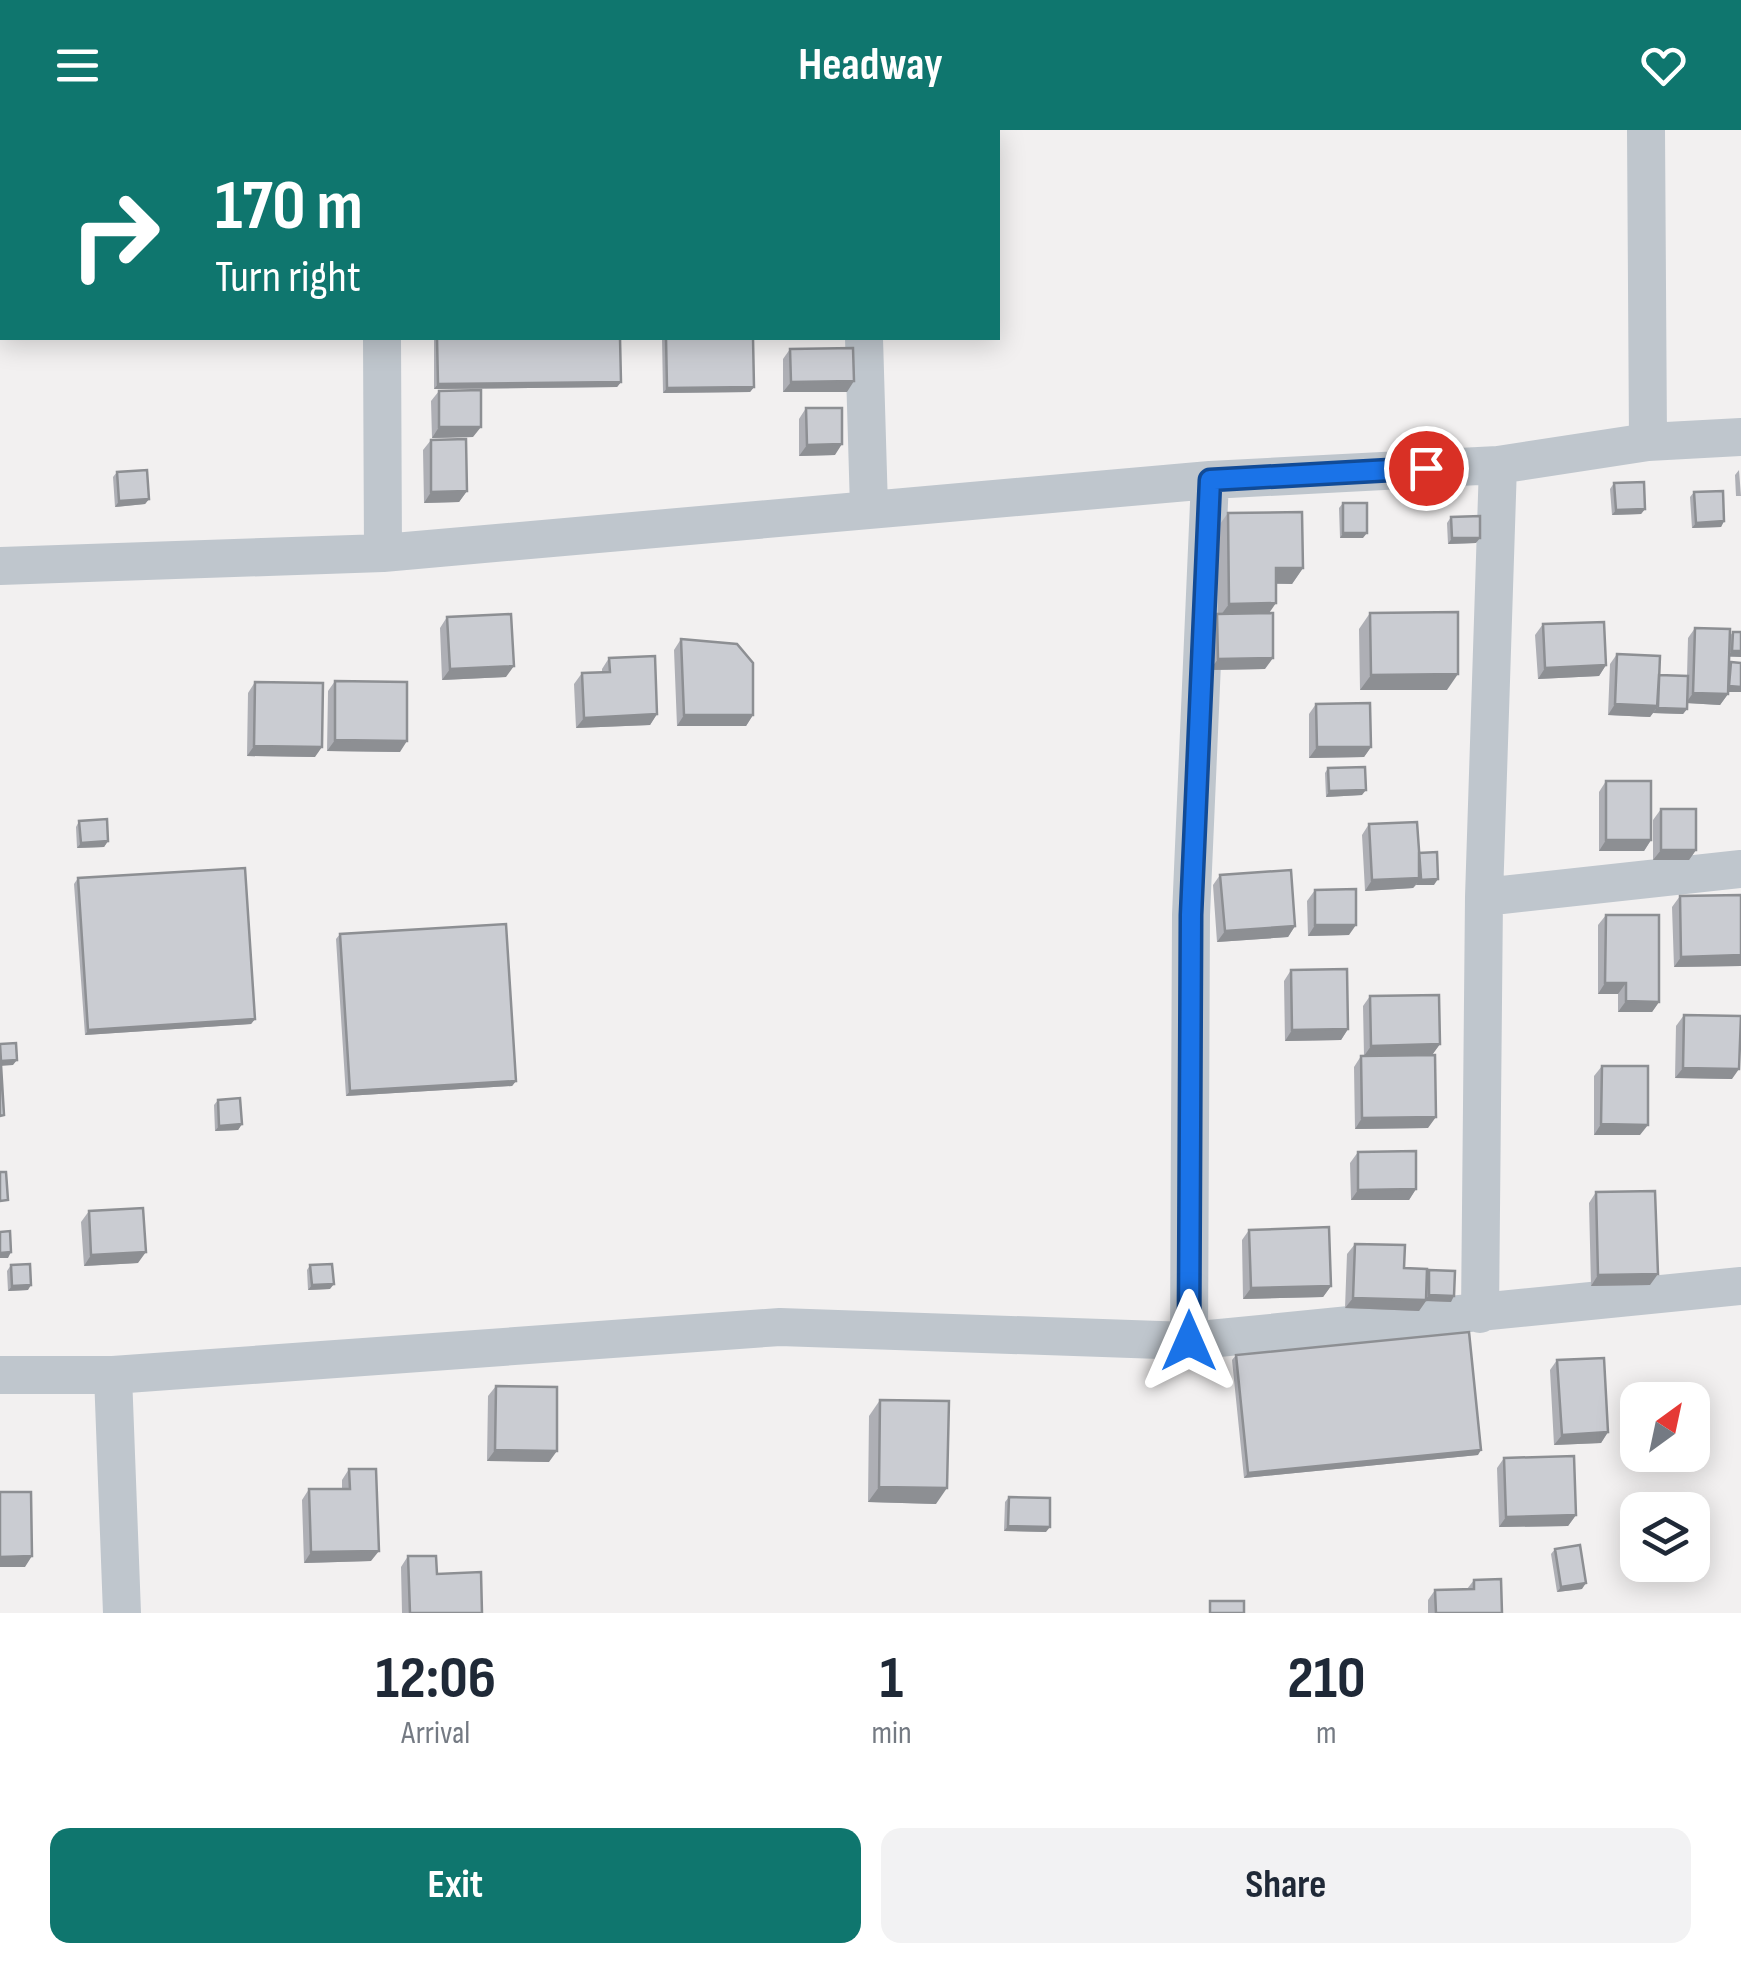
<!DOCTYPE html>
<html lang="en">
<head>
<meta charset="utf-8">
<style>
	:root { --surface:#fff; --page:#f2f2f3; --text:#1f2937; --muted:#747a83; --accent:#0f766e }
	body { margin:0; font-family:"Sofia Sans Condensed",sans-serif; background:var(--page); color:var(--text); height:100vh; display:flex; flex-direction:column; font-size:38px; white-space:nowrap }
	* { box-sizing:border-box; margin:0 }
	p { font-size:32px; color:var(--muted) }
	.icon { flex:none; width:55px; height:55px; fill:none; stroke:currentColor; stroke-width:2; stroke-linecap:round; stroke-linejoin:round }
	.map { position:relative; height:1483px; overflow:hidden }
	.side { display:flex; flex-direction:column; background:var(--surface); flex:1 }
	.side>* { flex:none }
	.banner { position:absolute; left:0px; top:0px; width:1000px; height:210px; box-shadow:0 5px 25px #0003; background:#0f766e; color:#fff; overflow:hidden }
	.needle { width:65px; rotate:33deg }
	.fabs { position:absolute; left:1620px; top:1252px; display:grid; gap:20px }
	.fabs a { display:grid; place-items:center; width:90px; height:90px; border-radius:20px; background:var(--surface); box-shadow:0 5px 25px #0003; font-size:50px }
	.pin { position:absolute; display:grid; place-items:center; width:85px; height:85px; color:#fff; margin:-42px; border:5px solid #fff; border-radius:50%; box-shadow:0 2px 10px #0007 }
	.me { position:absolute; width:110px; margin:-55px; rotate:0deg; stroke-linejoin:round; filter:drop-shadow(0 0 8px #0008) }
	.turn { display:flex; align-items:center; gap:35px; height:210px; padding:0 50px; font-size:45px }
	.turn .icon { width:130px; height:130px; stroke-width:2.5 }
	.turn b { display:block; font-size:70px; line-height:85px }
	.eta { display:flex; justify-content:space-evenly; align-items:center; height:170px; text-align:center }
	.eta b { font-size:60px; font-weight:700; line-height:70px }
	.button { display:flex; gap:20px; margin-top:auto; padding:20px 50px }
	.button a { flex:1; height:115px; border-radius:20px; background:var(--accent); color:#fff; font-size:40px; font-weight:700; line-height:115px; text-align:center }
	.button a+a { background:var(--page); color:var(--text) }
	header { display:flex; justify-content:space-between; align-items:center; height:130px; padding:0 50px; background:var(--accent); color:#fff; font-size:45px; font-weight:700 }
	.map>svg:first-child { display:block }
</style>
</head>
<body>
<header><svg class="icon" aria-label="menu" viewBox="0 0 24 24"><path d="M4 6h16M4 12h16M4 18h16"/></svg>Headway<svg class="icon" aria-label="heart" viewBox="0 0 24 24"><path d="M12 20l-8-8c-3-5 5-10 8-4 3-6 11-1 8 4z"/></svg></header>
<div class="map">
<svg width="1741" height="1483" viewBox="0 0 1741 1483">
	<rect width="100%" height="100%" fill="#f2f0f0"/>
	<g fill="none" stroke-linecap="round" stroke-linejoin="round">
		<path stroke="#bfc6cd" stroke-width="38" d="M380 0V2
			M859 0V2
			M1646 0 1648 312
			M382 208 383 423
			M864 208 869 378
			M0 436 383 423 1210 350 1498 335 1648 312 1741 307
			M1484 767 1741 739
			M1480 1184 1484 767 1498 335
			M1189 1211 1191 785 1210 350
			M0 1245H113L780 1197 1189 1211 1741 1156
			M113 1245 122 1483"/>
	</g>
	<path fill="#aeafb5" d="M0 0H36V2H2V46H0Z
		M434 208H620L621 252 617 257 434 259Z
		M662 208H753L754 257 750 262 663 263Z
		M790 219 847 262H783V229Z
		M439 261 473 307 432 308 431 271Z
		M806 278 835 325 799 326V289Z
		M431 310 467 361 459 372 424 373 423 320Z
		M1739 340 1741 366H1736L1735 345Z
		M117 342 149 369 145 374 115 377 113 347Z
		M1614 353 1645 379 1641 384 1612 385 1610 359Z
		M1694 362 1724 391 1721 397 1692 398 1690 367Z
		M1343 373 1363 408H1340L1339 378Z
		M1228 383 1303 438 1292 454H1276L1269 483 1265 539 1210 540V494L1218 484 1217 398Z
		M1451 387 1476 413 1448 414 1447 393Z
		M1370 483 1447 560H1360L1359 499Z
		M447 487 506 547 442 550 440 498Z
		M1543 494 1606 535 1599 546 1538 549 1535 505Z
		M1695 498 1730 506 1733 502 1741 527H1729V535L1731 532 1741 533 1728 564 1720 575 1687 573V579L1683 584 1653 583 1650 587 1608 585 1610 534 1617 524 1659 545 1687 546 1688 508Z
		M681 509 753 585 746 596H677L674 520Z
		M609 528 657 584 650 595 576 598 574 554 582 543 602 542V539Z
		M335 551 400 622 327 621 328 561Z
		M255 552 315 627 247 626 248 563Z
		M1316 574 1371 617 1364 627 1309 628V584Z
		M1328 638 1362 665 1326 667 1325 643Z
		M1606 651 1651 710 1644 721H1599V662Z
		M1661 679 1696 720 1689 730H1653V690Z
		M79 691 108 711 104 717 77 718 76 697Z
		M1369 694 1419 723 1434 755H1416L1413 758 1365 761 1362 705Z
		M1220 745 1295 796 1288 807 1217 812 1213 755Z
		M78 748 255 889 251 894 85 905 74 754Z
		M1315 760 1349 805 1308 806 1307 771Z
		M1741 765V836L1674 837 1672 777 1680 766Z
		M1606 785 1659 872 1652 882H1618V864H1598V795Z
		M340 804 516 951 512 956 346 966 336 809Z
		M1291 840 1348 899 1341 910 1285 911 1284 851Z
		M1370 866 1440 914 1432 925 1428 998 1355 999 1354 937 1361 926H1364L1363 876Z
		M1684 885 1732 949 1675 948 1676 896Z
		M1602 936 1640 1005H1594V946Z
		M218 970 242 994 238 1000 215 1001 214 975Z
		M1358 1022 1416 1059 1409 1070H1351L1350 1033Z
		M1596 1062 1650 1155 1591 1156 1589 1073Z
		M89 1081 138 1133 84 1136 81 1092Z
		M1249 1100 1331 1156 1323 1167 1243 1169 1242 1110Z
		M1355 1114 1404 1138 1427 1143 1429 1140 1451 1172 1426 1171 1419 1181 1345 1178 1347 1124Z
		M11 1135 28 1160 8 1161 7 1141Z
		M310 1135 330 1159 308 1160 307 1140Z
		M1236 1225 1478 1325 1244 1348 1232 1230Z
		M1557 1230 1608 1302 1601 1313 1554 1315 1550 1240Z
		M496 1256 549 1332 487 1331 488 1266Z
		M880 1270 936 1374 868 1372 869 1286Z
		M1504 1328 1576 1385 1568 1396 1499 1397 1497 1338Z
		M349 1339 371 1431 304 1433 302 1370 309 1359H342V1350Z
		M1009 1367 1046 1402 1004 1401 1005 1372Z
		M1555 1419 1582 1459 1557 1462 1551 1424Z
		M408 1426 437 1444 482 1483H402L401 1437Z
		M1474 1450 1502 1483H1428V1470L1435 1460 1467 1459Z"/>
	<path fill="#8d8f93" d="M854 251 847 262H783L791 252Z
		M621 252 617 257 434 259 438 254Z
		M754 257 750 262 663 263 667 258Z
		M439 297H481L473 307 432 308Z
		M842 314 835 325 799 326 807 315Z
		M467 361 459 372 424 373 431 362Z
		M149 369 145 374 115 377 119 371Z
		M1645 379 1641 384 1612 385 1616 380Z
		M1724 391 1721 397 1692 398 1696 393Z
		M1343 403H1367L1363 408H1340Z
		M1452 408H1480L1476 413 1448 414Z
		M1276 438H1303L1292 454 1265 453Z
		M1276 473 1265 489H1218L1229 474Z
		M1732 521H1741V527L1728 526Z
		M1273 528 1265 539 1210 540 1218 529Z
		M1606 535 1599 546 1538 549 1545 538Z
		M514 536 506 547 442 550 450 539Z
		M1458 544 1447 560H1360L1371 545Z
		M1729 556 1741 557V562H1726Z
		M1693 563 1728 564 1720 575 1686 573Z
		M1615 574 1658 576 1650 587 1608 585Z
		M1657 578 1687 579 1683 584 1653 583Z
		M657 584 650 595 576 598 584 588Z
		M684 585H753L746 596H677Z
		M335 610 407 611 400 622 327 621Z
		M254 616 322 617 315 627 247 626Z
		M1317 617H1371L1364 627 1309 628Z
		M1366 660 1362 665 1326 667 1329 661Z
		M1606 710H1651L1644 721H1599Z
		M108 711 104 717 77 718 81 713Z
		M1661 720H1696L1689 730H1653Z
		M1421 748 1413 758 1365 761 1372 750Z
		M1438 749 1434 755H1416L1419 750Z
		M1315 795H1356L1349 805 1308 806Z
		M1295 796 1288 807 1217 812 1225 801Z
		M1741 825V836L1674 837 1681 827Z
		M1605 853H1626L1618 864H1598Z
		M1626 871 1659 872 1652 882H1618Z
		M255 889 251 894 85 905 88 900Z
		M1348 899 1341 910 1285 911 1292 900Z
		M1440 914 1432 925 1364 926 1371 916Z
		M17 930 13 935 0 936V931Z
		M1683 938 1739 939 1732 949 1675 948Z
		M516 951 512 956 346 966 350 961Z
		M1436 987 1428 998 1355 999 1362 988Z
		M242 994 238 1000 215 1001 219 996Z
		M1601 994 1648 995 1640 1005H1594Z
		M1416 1059 1409 1070H1351L1358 1060Z
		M11 1122 8 1128H0V1123Z
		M146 1122 138 1133 84 1136 91 1125Z
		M1658 1144 1650 1155 1591 1156 1598 1145Z
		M334 1154 330 1159 308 1160 312 1155Z
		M31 1155 28 1160 8 1161 12 1156Z
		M1331 1156 1323 1167 1243 1169 1251 1158Z
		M1429 1165 1454 1166 1451 1172 1426 1171 1419 1181 1345 1178 1353 1168 1425 1170Z
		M1608 1302 1601 1313 1554 1315 1562 1305Z
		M495 1320 557 1321 549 1332 487 1331Z
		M1481 1320 1478 1325 1244 1348 1248 1343Z
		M879 1357 947 1358 936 1374 868 1372Z
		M1576 1385 1568 1396 1499 1397 1506 1387Z
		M1008 1396 1050 1397 1046 1402 1004 1401Z
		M379 1421 371 1431 304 1433 311 1422Z
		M32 1426 25 1437H0V1427Z
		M1586 1453 1582 1459 1557 1462 1561 1457Z"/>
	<path fill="#caccd2" stroke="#8d8f93" stroke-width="2.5" d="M4 0H36V2H4Z
		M434 0H617V2H434Z
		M437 208H620L621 252 438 254Z
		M666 208H753L754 257 667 258Z
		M853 218 854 251 791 252 790 219Z
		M481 260V297H439V261Z
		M806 278H842V314L807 315Z
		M466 309 467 361 431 362V310Z
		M147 340 149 369 119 371 117 342Z
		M1644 352 1645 379 1616 380 1614 353Z
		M1723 361 1724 391 1696 393 1694 362Z
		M1343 373H1367V403H1343Z
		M1302 382 1303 438H1276V473L1229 474 1228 383Z
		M1480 386V408H1452L1451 387Z
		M1458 482V544L1371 545 1370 483Z
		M1273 483V528L1218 529 1217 484Z
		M511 484 514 536 450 539 447 487Z
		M1604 492 1606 535 1545 538 1543 494Z
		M1695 498 1730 499 1728 564 1693 563Z
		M1733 502H1741V521H1732Z
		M681 509 737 514 753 533V585H684Z
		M1617 524 1660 526 1658 576 1615 574Z
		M655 526 657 584 584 588 582 543 610 542 609 528Z
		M1731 532 1741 533V557L1729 556Z
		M1659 545 1688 546 1687 579 1657 578Z
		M335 551 407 552V611L335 610Z
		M255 552 323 553 322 617 254 616Z
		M1370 573 1371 617H1317L1316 574Z
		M1365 637 1366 660 1329 661 1328 638Z
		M1606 651H1651V710H1606Z
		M1661 679H1696V720H1661Z
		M107 689 108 711 81 713 79 691Z
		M1417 692 1421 748 1372 750 1369 694Z
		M1437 722 1438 749 1419 750V723Z
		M245 738 255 889 88 900 78 748Z
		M1291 740 1295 796 1225 801 1220 745Z
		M1356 759V795H1315V760Z
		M1741 765V825L1681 827 1680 766Z
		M1606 785H1659V872L1626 871V853H1605Z
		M506 794 516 951 350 961 340 804Z
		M1347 839 1348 899 1292 900 1291 840Z
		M1439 865 1440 914 1371 916 1370 866Z
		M1684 885 1741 886 1739 939 1683 938Z
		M16 913 17 930 1 931 0 914Z
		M0 918 4 985 0 986Z
		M1435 925 1436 987 1362 988 1361 926Z
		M1602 936H1648V995L1601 994Z
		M240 968 242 994 219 996 218 970Z
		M1416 1021V1059L1358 1060V1022Z
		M0 1042H6L8 1070 0 1071Z
		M1655 1061 1658 1144 1598 1145 1596 1062Z
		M143 1078 146 1122 91 1125 89 1081Z
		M1329 1097 1331 1156 1251 1158 1249 1100Z
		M10 1101 11 1122 0 1123V1102Z
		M1355 1114 1405 1115 1404 1138 1427 1139 1426 1170 1353 1168Z
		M30 1134 31 1155 12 1156 11 1135Z
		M332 1134 334 1154 312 1155 310 1135Z
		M1429 1140 1455 1141 1454 1166 1429 1165Z
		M1469 1202 1481 1320 1248 1343 1236 1225Z
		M1604 1228 1608 1302 1562 1305 1557 1230Z
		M496 1256 557 1257V1321L495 1320Z
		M880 1270 949 1271 947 1358 879 1357Z
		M1574 1326 1576 1385 1506 1387 1504 1328Z
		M349 1339H376L379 1421 311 1422 309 1359H350Z
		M0 1362H31L32 1426 0 1427Z
		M1009 1367 1050 1368V1397L1008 1396Z
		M1580 1415 1586 1453 1561 1457 1555 1419Z
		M408 1426H436L437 1444 481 1442 482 1483H410Z
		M1501 1449 1502 1483H1436L1435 1460 1474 1459V1450Z
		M1210 1471H1244V1483H1210Z"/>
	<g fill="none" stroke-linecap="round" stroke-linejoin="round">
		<g stroke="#114b97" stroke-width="25">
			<path id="route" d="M1189 1211 1191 785 1210 350 1426 338"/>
		</g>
		<use href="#route" stroke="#1a73e8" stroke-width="18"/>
	</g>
</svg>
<div class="fabs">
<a><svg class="needle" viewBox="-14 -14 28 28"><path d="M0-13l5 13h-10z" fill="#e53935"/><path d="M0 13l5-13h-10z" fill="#747a83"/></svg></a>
<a><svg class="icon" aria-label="layers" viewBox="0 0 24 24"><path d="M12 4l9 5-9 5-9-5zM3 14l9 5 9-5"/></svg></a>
</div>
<div class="pin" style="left:1426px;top:338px;background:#d93025"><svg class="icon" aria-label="arrive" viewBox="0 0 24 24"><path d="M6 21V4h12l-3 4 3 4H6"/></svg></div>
<svg class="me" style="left:1189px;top:1211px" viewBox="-20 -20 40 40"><path d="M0-17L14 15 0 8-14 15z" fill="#1a73e8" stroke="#fff" stroke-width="4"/></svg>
<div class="banner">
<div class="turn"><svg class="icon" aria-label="right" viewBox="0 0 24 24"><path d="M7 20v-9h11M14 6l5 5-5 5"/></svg><div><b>170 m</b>Turn right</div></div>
</div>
</div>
<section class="side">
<div class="eta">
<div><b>12:06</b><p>Arrival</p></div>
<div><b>1</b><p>min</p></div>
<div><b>210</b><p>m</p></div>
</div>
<div class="button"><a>Exit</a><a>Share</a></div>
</section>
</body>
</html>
